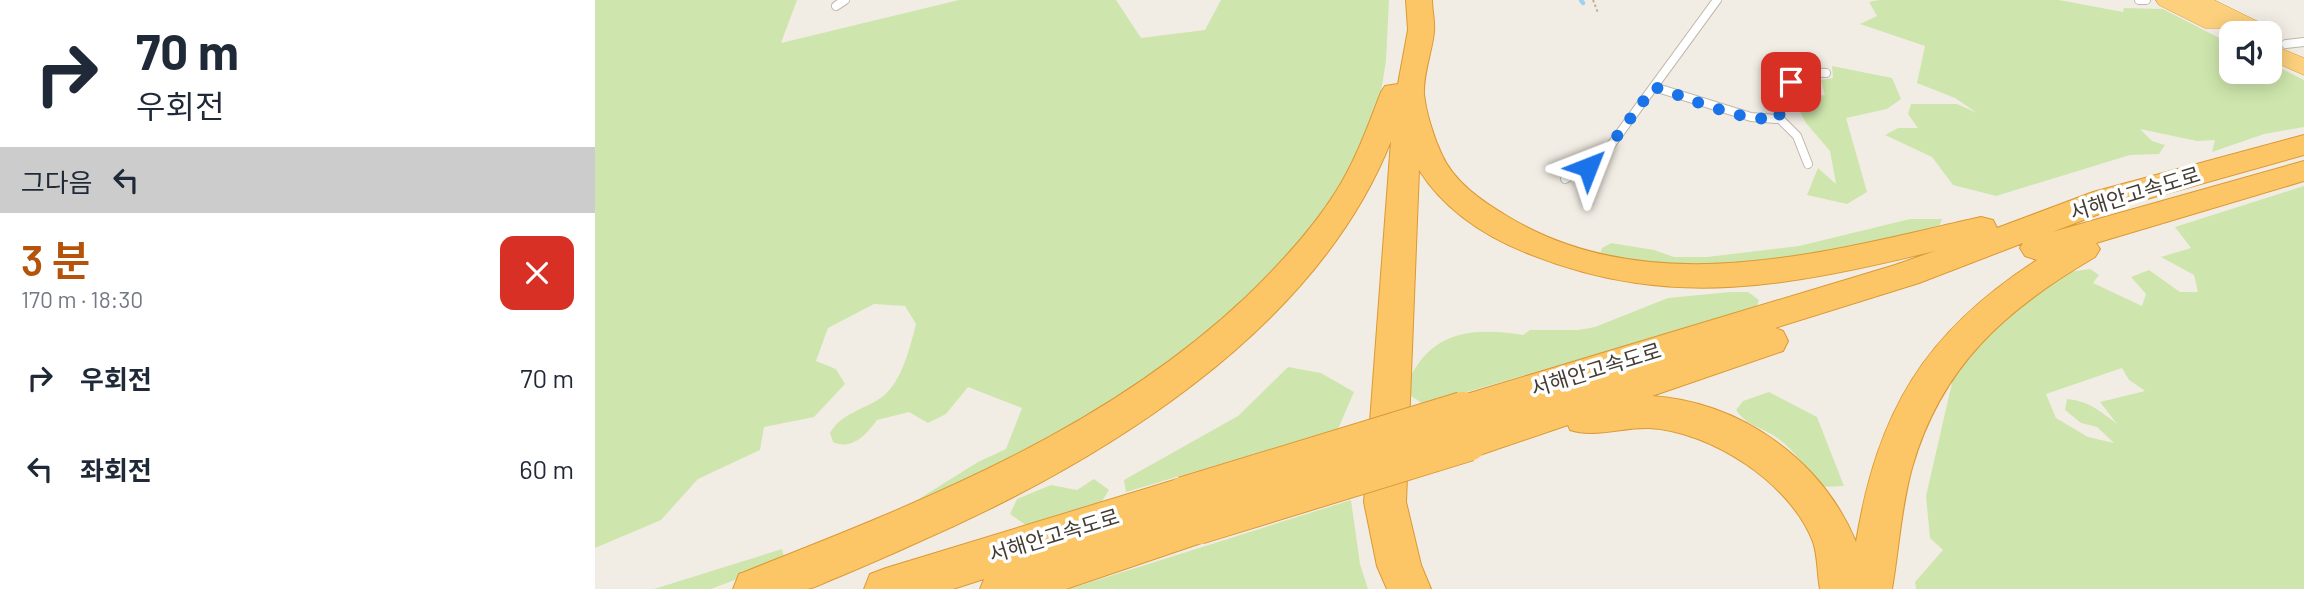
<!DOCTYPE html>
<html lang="ko">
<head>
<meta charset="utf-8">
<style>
	:root { --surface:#fff; --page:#f6f6f7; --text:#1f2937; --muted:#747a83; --accent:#b45309 }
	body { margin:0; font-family:Barlow,"Noto Sans KR",sans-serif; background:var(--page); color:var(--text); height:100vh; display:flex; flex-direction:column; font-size:26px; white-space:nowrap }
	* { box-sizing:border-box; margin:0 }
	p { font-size:23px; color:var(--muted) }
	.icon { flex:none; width:38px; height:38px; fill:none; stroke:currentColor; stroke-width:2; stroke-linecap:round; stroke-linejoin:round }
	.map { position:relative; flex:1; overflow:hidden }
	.side { display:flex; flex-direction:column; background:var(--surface); width:595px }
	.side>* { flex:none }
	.top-card { background:#fff; color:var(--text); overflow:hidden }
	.controls { position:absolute; left:1624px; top:21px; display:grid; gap:14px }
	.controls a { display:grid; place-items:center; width:63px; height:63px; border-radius:14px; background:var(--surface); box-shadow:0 4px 18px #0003; font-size:35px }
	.pin { position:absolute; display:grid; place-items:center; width:60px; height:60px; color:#fff; margin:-30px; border-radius:14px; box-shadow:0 4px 10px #0006 }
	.me { position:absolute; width:77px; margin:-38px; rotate:45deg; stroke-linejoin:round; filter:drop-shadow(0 0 5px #0008) }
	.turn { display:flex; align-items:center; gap:24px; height:147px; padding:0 21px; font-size:32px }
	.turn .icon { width:91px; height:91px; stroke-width:2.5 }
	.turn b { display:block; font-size:49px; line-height:60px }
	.then { display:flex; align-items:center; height:66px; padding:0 21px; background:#0003; gap:14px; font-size:26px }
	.round { display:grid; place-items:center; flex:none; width:74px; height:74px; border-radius:14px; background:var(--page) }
	.overview { display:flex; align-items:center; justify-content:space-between; height:119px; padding:0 21px }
	h1 { font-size:42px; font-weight:600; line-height:52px; color:var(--accent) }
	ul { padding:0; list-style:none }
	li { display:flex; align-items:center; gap:21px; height:91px; padding:0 21px }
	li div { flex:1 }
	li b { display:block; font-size:26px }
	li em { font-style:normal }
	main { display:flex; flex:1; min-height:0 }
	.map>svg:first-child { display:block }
</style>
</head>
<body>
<main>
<section class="side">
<div class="top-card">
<div class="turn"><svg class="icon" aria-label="right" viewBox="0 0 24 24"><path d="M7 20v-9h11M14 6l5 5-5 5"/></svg><div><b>70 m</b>우회전</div></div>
<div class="then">그다음<svg class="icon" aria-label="left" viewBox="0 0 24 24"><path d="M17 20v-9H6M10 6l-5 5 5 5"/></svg></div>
</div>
<div class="overview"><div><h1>3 분</h1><p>170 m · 18:30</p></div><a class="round" style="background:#d93025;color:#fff"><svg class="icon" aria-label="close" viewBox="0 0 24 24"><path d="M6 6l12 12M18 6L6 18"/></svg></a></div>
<ul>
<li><svg class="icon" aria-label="right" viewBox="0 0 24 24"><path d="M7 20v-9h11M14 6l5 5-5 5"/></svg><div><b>우회전</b></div><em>70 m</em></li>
<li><svg class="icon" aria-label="left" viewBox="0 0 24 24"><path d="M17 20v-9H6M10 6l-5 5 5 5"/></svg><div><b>좌회전</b></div><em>60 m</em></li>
</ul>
</section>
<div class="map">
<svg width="1709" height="589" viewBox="0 0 1709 589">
	<rect width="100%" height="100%" fill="#f2ede4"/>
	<path fill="#cee6ad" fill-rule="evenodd" d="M0 0H202L186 43 364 0H521L546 38 610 30 626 0H794L791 61 783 110 762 163 697 263 525 405 266 535 383 462 411 449 427 408 373 387 351 414 333 423 314 412 282 420C272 434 257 451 238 442L235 433C246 413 269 410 287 397 307 382 315 347 321 324L310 306 279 304 233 328 221 361 241 369 250 384 219 417 169 427 165 450 103 479 66 520 0 548Z
		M1284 0H1464L1528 12 1529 8 1568 9 1636 44V72H1675V63L1709 80V127L1669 134 1617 152 1620 140 1602 141 1545 129 1557 141 1570 145 1564 154 1535 155 1401 196 1358 185 1337 157 1290 135 1303 128H1323L1313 114 1316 104H1362L1382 113 1360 98 1322 83 1330 46 1265 24 1282 16 1274 2Z
		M1237 66 1297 78 1306 99 1292 109 1251 118 1272 192 1252 204 1212 195 1223 168 1241 184 1235 151 1211 123 1198 99 1230 95 1226 80 1238 78Z
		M1709 186V589H1321L1320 582 1348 550 1335 538 1331 496 1362 361 1386 332 1473 272 1495 269 1504 275 1498 283 1547 306 1551 294 1536 277 1554 270 1585 292H1603L1599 275 1566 257 1596 248 1580 227ZM1527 368 1534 380 1550 391 1505 402 1522 424C1505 411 1494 401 1472 399L1470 410 1486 423 1502 427 1519 443 1493 437 1461 418 1451 394Z
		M1315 219H1347L1344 227 1223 257 1057 269 1005 254 1007 248 1016 243 1059 250 1079 257H1112L1204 246Z
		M1135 292H1153L1164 300 1161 308 837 402 827 403 816 396 812 384C835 331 876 327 928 335L935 330H983L1000 327 1073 298Z
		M693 367 726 373 759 392 743 429 531 492 529 480 643 416Z
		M1174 392 1222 417 1249 486 1225 487C1213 469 1199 450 1181 437 1165 426 1153 427 1141 410L1148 401Z
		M499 479 514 490 504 506 435 528 415 514 422 499 456 485 482 490Z
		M756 500 765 564 773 589H474Z
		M187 549 190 561 116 589H59Z"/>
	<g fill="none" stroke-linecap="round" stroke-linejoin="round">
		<path stroke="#a0d1ef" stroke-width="4.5" d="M986 0 988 3"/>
		<g stroke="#c0b8aa" stroke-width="10">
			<path id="service" d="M1544 0H1551
				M241 6 250 0
				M1691 44 1709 42
				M1059 87 1156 117 1181 119 1184 118C1186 89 1201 71 1231 73
				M1184 118 1202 136 1213 164
				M970 179 1008 156 1122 0"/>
		</g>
		<g stroke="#db9935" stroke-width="1">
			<path id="trunk" d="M1561 0H1619L1676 28 1680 33 1675 38V33H1650L1630 23 1626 28H1610L1564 5Z
				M1675 44 1709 58V75L1675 60Z"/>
		</g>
		<g stroke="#db9935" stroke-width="2">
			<path id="motorway" d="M811 0H837C837 10 840 21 839 32 837 52 828 74 829 94 831 113 839 138 847 155 859 182 887 201 912 216 1056 304 1234 251 1386 217L1398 220 1402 228 1498 192 1709 135V155L1520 208 1457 232 1709 161V181L1501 243 1505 249 1500 257C1411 309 1346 366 1317 468 1306 507 1304 549 1297 589H1225C1222 574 1223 556 1218 542 1196 483 1115 431 1054 428 1028 427 999 438 975 430L973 425 873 459 859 454 853 442 859 430 868 427 854 422 849 411 854 400 868 395 1300 265 1340 251C1197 285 1079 311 937 255 892 238 850 211 824 170L811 502 826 565 836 589H792L782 566 769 502 796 141C720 334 501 465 319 544 293 556 267 567 241 578 232 581 221 588 212 589 188 589 162 589 138 589L144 574C324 503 508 432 651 297 683 266 716 231 740 193 760 162 773 126 786 92L790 86 803 84 813 30ZM1428 243 1425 248 1430 256 1442 260C1329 333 1283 411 1261 542 1227 460 1146 402 1057 396L1188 351 1193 341 1188 331 1180 328 1324 283Z
				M589 477 604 483 610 496 605 506 618 511 624 525 618 539 471 589H385L389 579 358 589H269L275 574 291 568Z"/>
		</g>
		<path stroke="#bfb098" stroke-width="2" stroke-dasharray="2.5 2.5" stroke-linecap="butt" d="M998 0 1003 13"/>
		<use href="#service" stroke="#fff" stroke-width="8"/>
		<use href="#trunk" fill="#fcd07c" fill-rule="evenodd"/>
		<use href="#motorway" fill="#fcc565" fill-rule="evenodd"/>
		<g stroke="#db9935" stroke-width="40" stroke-linecap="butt">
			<path id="motorway-bridge" d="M589 496 868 411
				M603 525 873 442"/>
		</g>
		<use href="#motorway-bridge" stroke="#fcc565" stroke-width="38"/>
	</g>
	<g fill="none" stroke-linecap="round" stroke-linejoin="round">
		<path stroke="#1a73e8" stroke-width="12" stroke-dasharray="0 21.6" d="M993 167 1007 156 1059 87C1093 97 1149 124 1184 118L1187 96 1196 82"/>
	</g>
	<g text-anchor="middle" stroke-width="7" stroke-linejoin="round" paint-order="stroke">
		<g font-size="21" fill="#443d34" stroke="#fff">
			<text transform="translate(1540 194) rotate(-17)" y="7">서해안고속도로</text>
			<text transform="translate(1001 370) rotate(-17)" y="7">서해안고속도로</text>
			<text transform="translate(459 536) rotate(-17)" y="7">서해안고속도로</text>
		</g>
	</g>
</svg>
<div class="controls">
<a><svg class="icon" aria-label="sound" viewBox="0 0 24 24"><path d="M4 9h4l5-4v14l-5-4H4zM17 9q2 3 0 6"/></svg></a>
</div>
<div class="pin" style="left:1196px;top:82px;background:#d93025"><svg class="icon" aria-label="arrive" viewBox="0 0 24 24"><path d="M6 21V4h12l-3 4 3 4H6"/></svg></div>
<svg class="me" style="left:993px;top:167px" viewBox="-20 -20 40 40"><path d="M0-17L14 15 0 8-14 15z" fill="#1a73e8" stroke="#fff" stroke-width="4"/></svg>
</div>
</main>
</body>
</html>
